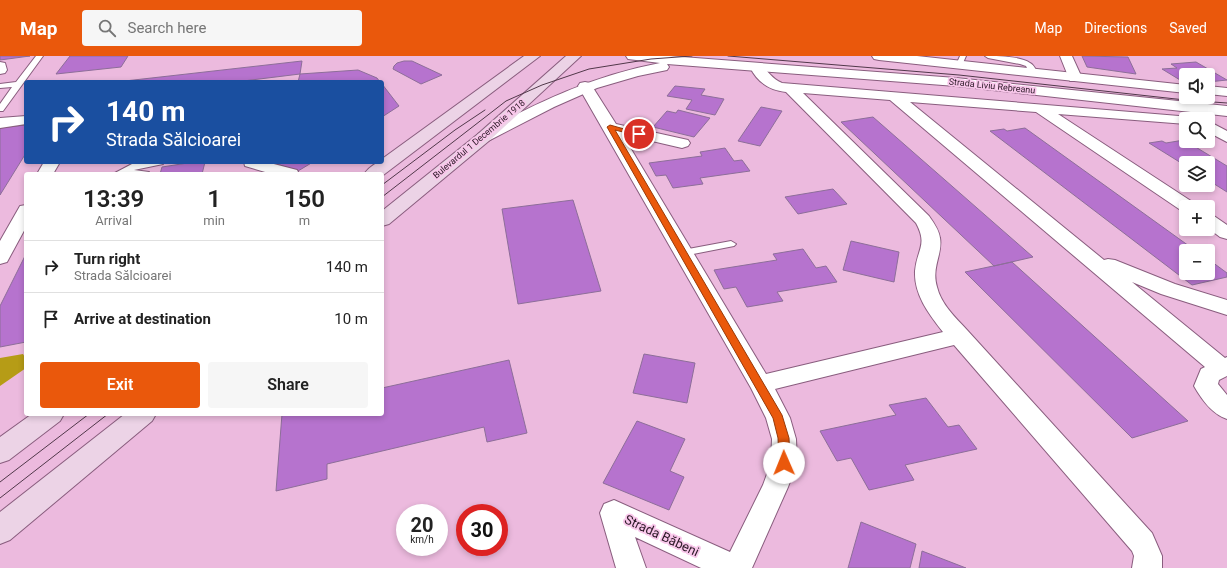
<!DOCTYPE html>
<html lang="en">
<head>
<meta charset="utf-8">
<style>
	:root { --surface:#fff; --page:#f6f6f6; --text:#222; --muted:#767676; --line:#e0e0e0; --accent:#ea580c }
	body { margin:0; font-family:Roboto,sans-serif; background:var(--page); color:var(--text); height:100vh; display:flex; flex-direction:column; font-size:15px; white-space:nowrap }
	* { box-sizing:border-box; margin:0 }
	p { font-size:13px; color:var(--muted) }
	.icon { flex:none; width:22px; height:22px; fill:none; stroke:currentColor; stroke-width:2; stroke-linecap:round; stroke-linejoin:round }
	.map { position:relative; flex:1; overflow:hidden }
	.sheet { position:absolute; left:24px; top:116px; width:360px; height:244px; display:flex; flex-direction:column; background:var(--surface); border-radius:4px; box-shadow:0 2px 6px #0003 }
	.sheet>* { flex:none }
	.top-card { position:absolute; left:24px; top:24px; width:360px; height:84px; border-radius:4px; box-shadow:0 2px 6px #0003; background:#1a4fa0; color:#fff; overflow:hidden }
	.buttons { position:absolute; left:1179px; top:12px; display:grid; gap:8px }
	.buttons a { display:grid; place-items:center; width:36px; height:36px; border-radius:4px; background:var(--surface); box-shadow:0 2px 6px #0003; font-size:20px }
	.speed { position:absolute; left:396px; top:448px; display:flex; gap:8px; font-size:20px; font-weight:700; text-align:center }
	.speed>* { display:grid; place-content:center; width:52px; height:52px; border-radius:50%; background:var(--surface); box-shadow:0 2px 6px #0003; line-height:1 }
	.speed small { font-size:10px; font-weight:400 }
	.speed .limit { border:6px solid #d22; background:#fff; color:#111 }
	.pin { position:absolute; display:grid; place-items:center; width:34px; height:34px; color:#fff; margin:-17px; border:2px solid #fff; border-radius:50%; box-shadow:0 1px 4px #0007 }
	.me { position:absolute; width:44px; margin:-22px; rotate:359deg; stroke-linejoin:round; filter:drop-shadow(0 0 3px #0008) }
	.turn { display:flex; align-items:center; gap:14px; height:84px; padding:0 16px; font-size:18px }
	.turn .icon { width:52px; height:52px; stroke-width:2.5 }
	.turn b { display:block; font-size:28px; line-height:34px }
	.eta { display:flex; justify-content:space-evenly; align-items:center; height:68px; text-align:center }
	.eta b { font-size:24px; font-weight:600; line-height:28px }
	.primary-button { display:flex; gap:8px; margin-top:auto; padding:8px 16px }
	.primary-button a { flex:1; height:46px; border-radius:4px; background:var(--accent); color:#fff; font-size:16px; font-weight:600; line-height:46px; text-align:center }
	.primary-button a+a { background:var(--page); color:var(--text) }
	ul { padding:0; list-style:none }
	li { display:flex; align-items:center; gap:12px; height:52px; padding:0 16px; border-top:1px solid var(--line) }
	li div { flex:1 }
	li b { display:block; font-size:15px }
	li em { font-style:normal }
	header { display:flex; align-items:center; gap:24px; box-sizing:border-box; height:56px; padding:0 20px; background:var(--accent); color:#fff }
	header strong { font-size:19px }
	nav { display:flex; gap:22px; margin-inline-start:auto; font-size:14px }
	.search { width:280px; height:36px; background:var(--page); display:flex; align-items:center; gap:10px; box-sizing:border-box; padding:0 14px; border-radius:4px; color:var(--muted); font-size:15px }
	.map>svg:first-child { display:block }
</style>
</head>
<body>
<header>
<strong>Map</strong>
<div class="search"><svg class="icon" aria-label="search" viewBox="0 0 24 24"><circle cx="10" cy="10" r="6"/><path d="M15 15l6 6"/></svg>Search here</div>
<nav><a>Map</a><a>Directions</a><a>Saved</a></nav>
</header>
<div class="map">
<svg width="1227" height="512" viewBox="0 0 1227 512">
	<rect width="100%" height="100%" fill="#ecbade"/>
	<path fill="#b69c16" d="M23 298 26 303V312L0 330V302Z"/>
	<path fill="#b673ce" stroke="#8d6e99" d="M0 0H30L0 4Z
		M70 0H128L121 11 56 18Z
		M1082 0 1128 1 1136 18 1087 11Z
		M302 5 300 18 235 26H116Z
		M404 5H412L442 19 421 28 393 13 394 10 397 7Z
		M1196 6 1227 24 1208 26V19H1186L1185 27 1162 13 1177 12 1171 8Z
		M358 14 377 22 380 26H298L300 18Z
		M382 28 399 50 382 61Z
		M675 30 705 33 701 39 724 43 715 59 686 53 692 44 667 40Z
		M761 51 782 55 760 90 738 85Z
		M678 54 710 62 694 81 653 71 667 55 676 57Z
		M873 61 1033 201 994 210 841 66Z
		M26 69V97L0 139V72Z
		M1025 72 1196 195H1186V217H1208V203L1227 217V221L1192 229 990 75 1004 73 1007 75Z
		M1184 84 1227 110V136L1208 124V107H1186V110L1149 87 1162 85 1166 87Z
		M725 92 734 105 742 104 750 115 700 122 703 128 673 132 666 119 656 120 649 107 702 100 700 96Z
		M194 106H205L202 118H160L162 111Z
		M271 106H313L298 115Z
		M833 133 847 148 798 158 785 141Z
		M573 144 601 235 518 248 502 153Z
		M851 185 899 196 894 226 843 214Z
		M803 193 816 212 826 210 837 226 777 236 783 245 747 251 736 231 724 233 714 214 777 204 773 198Z
		M26 198V286L0 291V250Z
		M1012 206 1188 365 1132 382 965 216Z
		M644 298 695 307 687 347 633 337Z
		M509 304 527 377 487 386 484 371 327 408V423L276 435 282 358H382V332Z
		M926 342 948 371 959 369 977 393 905 409 914 424 869 434 851 402 837 405 820 375 896 359 889 349Z
		M637 365 685 383 670 415 684 421 669 454 603 427Z
		M861 466 916 488 910 512H848Z
		M922 495 966 512H919Z"/>
	<g fill="none" stroke-linecap="round" stroke-linejoin="round">
		<g stroke="#895d7e" stroke-width="2">
			<path id="service" d="M36 0H43L3 55H0V48L12 31 0 32V28L16 26Z
				M960 0H966L962 9 959 11 956 9Z
				M985 0C997 0 1020 0 1030 7 1034 9 1036 14 1038 18L1034 20H1031L1026 10 1020 8 988 2Z
				M144 106H164L163 108 134 114 149 116 150 118H113L132 108Z
				M731 185 736 188 734 190 683 200 678 197 683 194Z"/>
		</g>
		<g stroke="#895d7e" stroke-width="2">
			<path id="minor" d="M1060 0H1072L1082 22 1080 25H1070Z
				M0 6 5 7 7 14 5 17 0 18Z
				M757 7C765 9 769 22 782 27L1191 61 1193 63H1186V68L1058 58 1194 147 1197 151H1186V156L1182 155 1036 56 910 46 1104 204 1108 203 1115 204 1175 228 1227 244V259L1161 238 1132 226 1225 302 1227 301V320L1219 324 1218 328 1227 339V363C1212 358 1202 344 1194 330L1201 313 1205 311 890 44 803 37 929 160C934 167 939 174 940 182 943 198 931 211 937 231 941 248 955 261 967 274L1152 477 1162 500V512H1132L1134 500 1132 495 954 289 775 333 790 362 796 383 797 407 788 431 752 512H701L635 481 646 512H616L600 457 604 448 614 444 730 496 763 429 771 407 772 383 766 362 751 332 578 30 580 27 585 26 590 27 616 68 688 84 690 87 688 90 682 92 622 78 766 318 943 276C929 258 914 239 915 215 917 193 928 189 916 167L786 36C769 34 757 26 750 11L752 8Z
				M26 60V68L0 72V62Z
				M1208 65 1227 75V86L1208 76Z
				M44 106H60L53 118H37Z
				M244 106H266L297 114 299 118H272L245 110Z
				M26 149V171L7 206 0 208V185L20 150Z
				M1208 158 1214 160 1227 169V183L1220 181 1208 172Z"/>
		</g>
		<g stroke="#895d7e" stroke-width="2">
			<path id="tertiary" d="M626 0H669L956 22 1227 50V60L956 30 667 8 669 11 667 14 638 20 597 32 554 51 490 84 484 86 478 84 476 81 478 78C539 46 592 20 660 7L628 3Z
				M872 0H917L1186 29V37L879 4 874 3Z
				M1208 30 1227 32V40L1208 38Z"/>
		</g>
		<g stroke="#895d7e" stroke-width="2">
			<path id="secondary" d="M524 0H540L382 120V118H364C368 113 375 106 382 106V103Z
				M566 0H581L490 84 389 168 382 170V155L478 78Z
				M32 358H64L60 365 9 404 0 407V381Z
				M125 358H156L152 365 10 484 0 488V456Z"/>
		</g>
		<use href="#service" fill="#fff" fill-rule="evenodd"/>
		<use href="#minor" fill="#fff" fill-rule="evenodd"/>
		<use href="#tertiary" fill="#fff" fill-rule="evenodd"/>
		<use href="#secondary" fill="#ecd3e6" fill-rule="evenodd"/>
		<path stroke="#51384a" stroke-width="1" d="M728 0 959 19 1185 44 1227 47
			M382 129 455 74 485 54
			M382 141 506 45 542 29 589 13 651 3 692 0
			M0 426 89 358
			M0 442 108 358"/>
	</g>
	<path fill="#ea580c" stroke="#983908" d="M610 69 642 78 639 80 615 74 782 359 789 382 790 407 788 410 784 411 780 410 779 407 778 382 773 362 607 71Z"/>
	<g text-anchor="middle" stroke-width="3.5" stroke-linejoin="round" paint-order="stroke">
		<g font-size="9" fill="#2c1927" stroke="#f9c7eb">
			<text transform="translate(992 30) rotate(6)" y="3">Strada Liviu Rebreanu</text>
			<text transform="translate(479 83) rotate(-40)" y="3">Bulevardul 1 Decembrie 1918</text>
		</g>
		<g font-size="13" fill="#2c1927" stroke="#f9c7eb">
			<text transform="translate(662 479) rotate(25)" y="5">Strada Băbeni</text>
		</g>
	</g>
</svg>
<div class="buttons">
<a><svg class="icon" aria-label="sound" viewBox="0 0 24 24"><path d="M4 9h4l5-4v14l-5-4H4zM17 9q2 3 0 6"/></svg></a>
<a><svg class="icon" aria-label="search" viewBox="0 0 24 24"><circle cx="10" cy="10" r="6"/><path d="M15 15l6 6"/></svg></a>
<a><svg class="icon" aria-label="layers" viewBox="0 0 24 24"><path d="M12 4l9 5-9 5-9-5zM3 14l9 5 9-5"/></svg></a>
<a>+</a>
<a>−</a>
</div>
<div class="speed"><div>20<small>km/h</small></div><div class="limit">30</div></div>
<div class="pin" style="left:639px;top:78px;background:#d93025"><svg class="icon" aria-label="arrive" viewBox="0 0 24 24"><path d="M6 21V4h12l-3 4 3 4H6"/></svg></div>
<svg class="me" style="left:784px;top:407px" viewBox="-20 -20 40 40"><circle r="19" fill="#fff"/><path d="M0-13L10 11 0 6-10 11z" fill="#ea580c"/></svg>
<div class="top-card">
<div class="turn"><svg class="icon" aria-label="right" viewBox="0 0 24 24"><path d="M7 20v-9h11M14 6l5 5-5 5"/></svg><div><b>140 m</b>Strada Sălcioarei</div></div>
</div>
<section class="sheet">
<div class="eta">
<div><b>13:39</b><p>Arrival</p></div>
<div><b>1</b><p>min</p></div>
<div><b>150</b><p>m</p></div>
</div>
<ul>
<li><svg class="icon" aria-label="right" viewBox="0 0 24 24"><path d="M7 20v-9h11M14 6l5 5-5 5"/></svg><div><b>Turn right</b><p>Strada Sălcioarei</p></div><em>140 m</em></li>
<li><svg class="icon" aria-label="arrive" viewBox="0 0 24 24"><path d="M6 21V4h12l-3 4 3 4H6"/></svg><div><b>Arrive at destination</b></div><em>10 m</em></li>
</ul>
<div class="primary-button"><a>Exit</a><a>Share</a></div>
</section>
</div>
</body>
</html>
